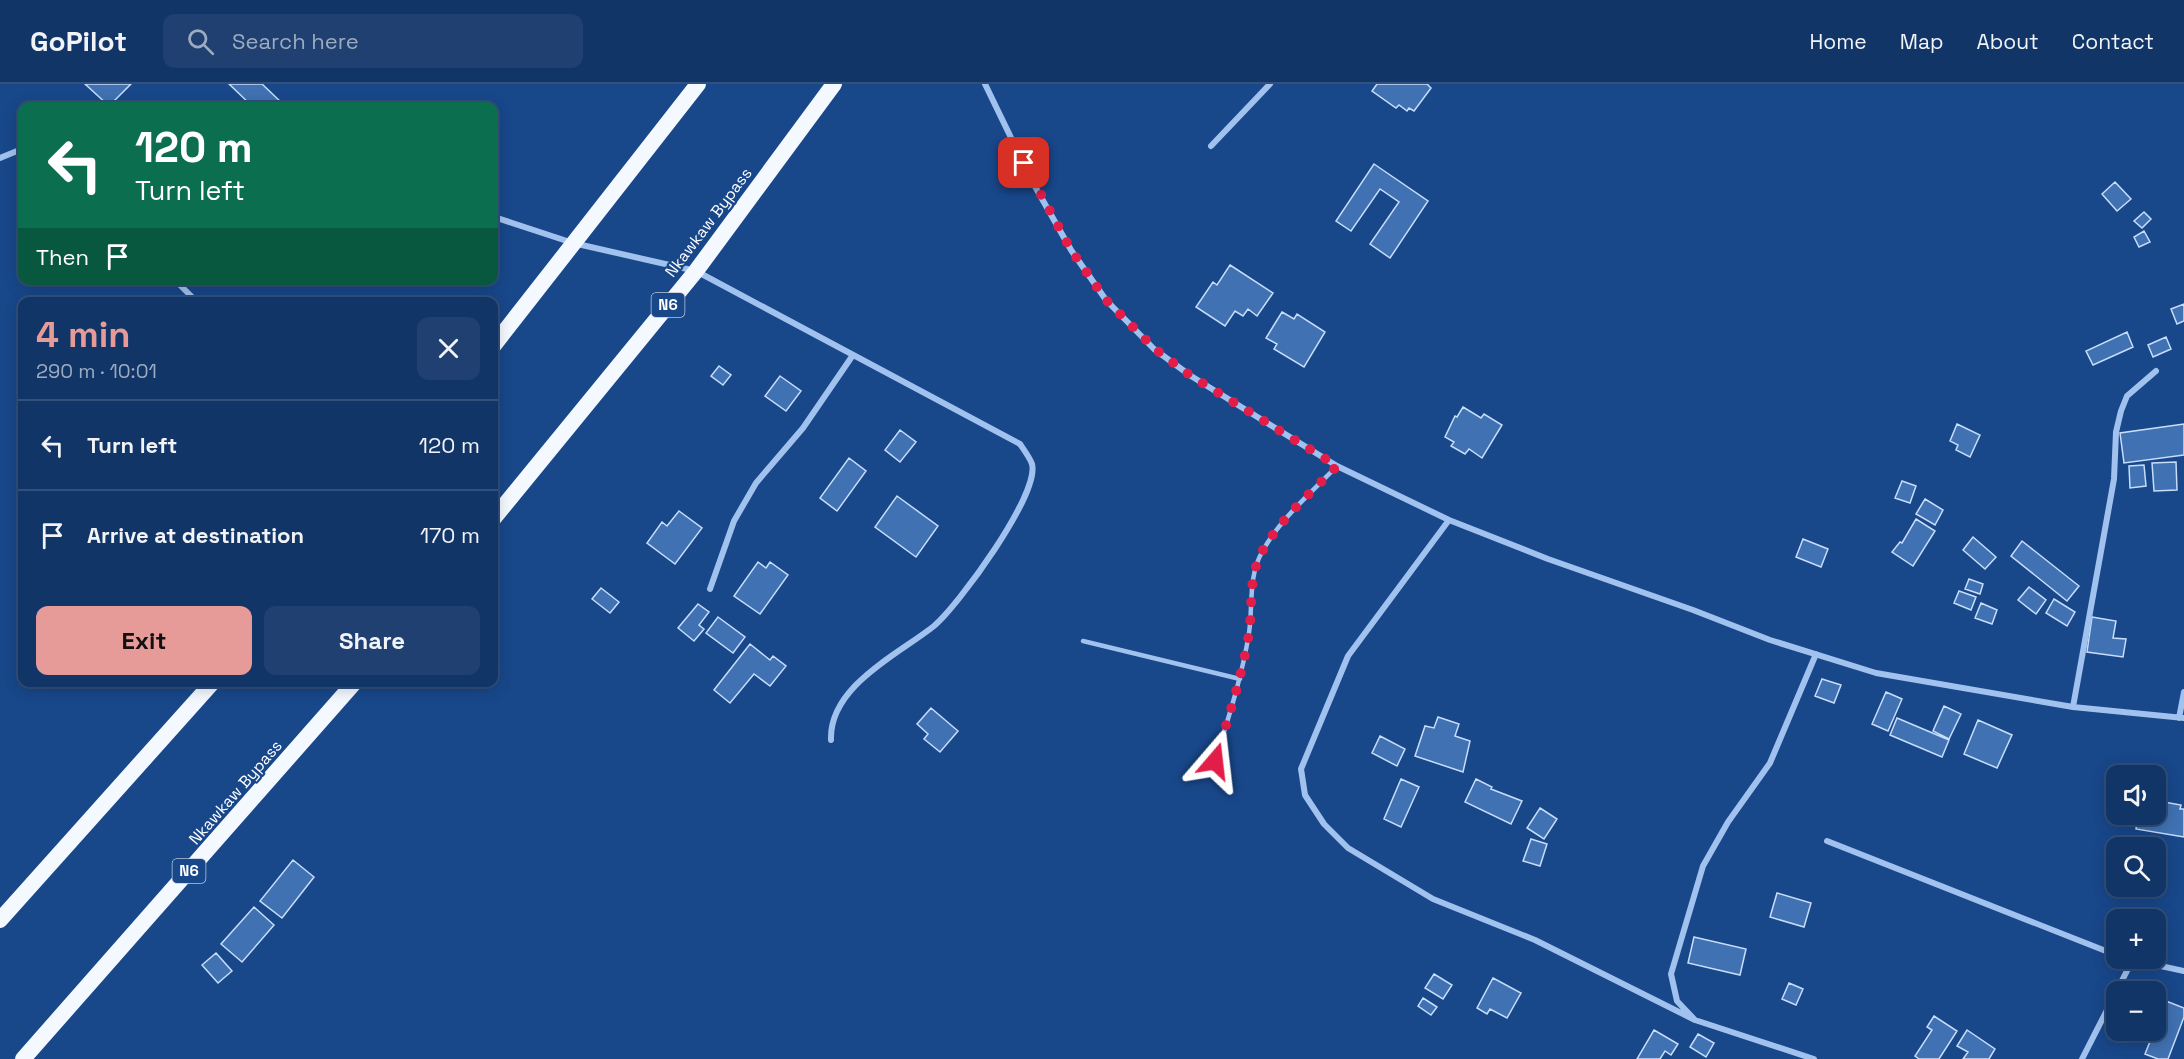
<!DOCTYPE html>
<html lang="en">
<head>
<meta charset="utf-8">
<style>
	:root { --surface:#123568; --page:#1f4071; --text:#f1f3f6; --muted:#9cabc0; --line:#31507c; --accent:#e69b98 }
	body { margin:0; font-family:"Space Grotesk",sans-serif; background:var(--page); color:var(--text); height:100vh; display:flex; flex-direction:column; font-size:22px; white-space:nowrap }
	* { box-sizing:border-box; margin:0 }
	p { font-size:20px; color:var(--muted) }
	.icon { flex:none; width:33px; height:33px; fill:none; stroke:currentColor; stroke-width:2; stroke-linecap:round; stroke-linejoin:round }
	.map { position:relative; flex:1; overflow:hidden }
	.details { position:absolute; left:18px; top:213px; width:480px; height:390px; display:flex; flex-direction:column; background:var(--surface); border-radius:12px; box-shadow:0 3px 15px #0003,0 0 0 2px var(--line) }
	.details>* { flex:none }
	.guide { position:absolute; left:18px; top:18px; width:480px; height:183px; border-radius:12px; box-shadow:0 3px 15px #0003,0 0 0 2px var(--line); background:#0b6e4f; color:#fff; overflow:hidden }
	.controls { position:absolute; left:2106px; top:681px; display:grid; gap:12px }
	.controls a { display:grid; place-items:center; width:60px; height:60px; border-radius:12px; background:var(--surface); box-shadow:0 3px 15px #0003,0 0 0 2px var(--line); font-size:30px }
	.pin { position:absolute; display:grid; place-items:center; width:51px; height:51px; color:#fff; margin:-26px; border-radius:12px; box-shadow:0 3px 9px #0006 }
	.me { position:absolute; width:66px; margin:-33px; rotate:17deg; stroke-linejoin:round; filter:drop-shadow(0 0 4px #0008) }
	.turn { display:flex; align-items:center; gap:21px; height:126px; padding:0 18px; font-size:27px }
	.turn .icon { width:78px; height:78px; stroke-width:2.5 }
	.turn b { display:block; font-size:42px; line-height:51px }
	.then { display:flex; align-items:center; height:57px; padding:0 18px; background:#0003; gap:12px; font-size:22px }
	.round { display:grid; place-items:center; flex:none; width:63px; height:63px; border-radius:12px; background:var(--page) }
	.summary { display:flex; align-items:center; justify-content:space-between; height:102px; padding:0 18px }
	h1 { font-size:36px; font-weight:700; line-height:45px; color:var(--accent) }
	.button { display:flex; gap:12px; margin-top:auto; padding:12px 18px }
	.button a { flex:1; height:69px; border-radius:12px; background:var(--accent); color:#111; font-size:24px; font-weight:700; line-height:69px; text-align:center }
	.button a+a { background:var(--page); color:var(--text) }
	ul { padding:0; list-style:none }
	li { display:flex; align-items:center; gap:18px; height:90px; padding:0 18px; border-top:2px solid var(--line) }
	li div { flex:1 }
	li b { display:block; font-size:22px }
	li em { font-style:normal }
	header { display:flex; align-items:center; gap:36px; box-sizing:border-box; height:84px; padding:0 30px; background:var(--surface); border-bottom:2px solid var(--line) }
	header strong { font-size:28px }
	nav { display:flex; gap:33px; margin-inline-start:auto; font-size:21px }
	.search { width:420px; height:54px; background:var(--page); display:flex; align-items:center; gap:15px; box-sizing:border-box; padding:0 21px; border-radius:12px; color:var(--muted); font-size:22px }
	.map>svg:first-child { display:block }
</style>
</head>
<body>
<header>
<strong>GoPilot</strong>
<div class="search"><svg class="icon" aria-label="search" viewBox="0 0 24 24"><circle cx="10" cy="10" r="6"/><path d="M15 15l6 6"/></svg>Search here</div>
<nav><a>Home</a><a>Map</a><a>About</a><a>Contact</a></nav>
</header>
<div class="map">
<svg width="2184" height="975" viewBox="0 0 2184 975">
	<rect width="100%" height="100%" fill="#18478a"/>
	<path fill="#4071b2" stroke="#c7ddfa" stroke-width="1.5" d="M85 0H131L109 22Z
		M229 0H262L283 20 281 22H252Z
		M1377 0H1427L1431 4 1414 27 1409 24 1407 27 1399 21 1396 24 1372 7Z
		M1374 80 1428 117 1390 174 1370 160 1399 118 1380 105 1351 147 1336 137Z
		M2115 98 2131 115 2117 127 2102 110Z
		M2144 128 2151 135 2142 144 2134 137Z
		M2144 147 2150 158 2139 163 2134 153Z
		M1230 181 1273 209 1257 232 1248 225 1243 232 1235 227 1225 242 1196 223 1213 198 1217 201Z
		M2184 220V237L2177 240 2171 225Z
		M1282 228 1294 235 1297 230 1325 248 1304 283 1274 265 1277 260 1266 254Z
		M2127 248 2133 263 2093 281 2086 267Z
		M2166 253 2171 265 2153 273 2148 261Z
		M719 282 731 291 723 301 711 292Z
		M780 292 801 307 786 327 765 312Z
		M1463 323 1481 334 1484 330 1502 341 1482 374 1469 365 1465 370 1451 362 1454 358 1445 353 1455 332 1457 333Z
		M1957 340 1980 351 1970 373 1956 366 1958 361 1950 357Z
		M2184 340V371L2124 379 2120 349Z
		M900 346 916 358 900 378 885 366Z
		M849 374 866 387 837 427 820 414Z
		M2176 378 2177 406 2154 407 2152 379Z
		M2144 381 2146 402 2130 404 2129 382Z
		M1902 397 1916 402 1910 419 1895 414Z
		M897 412 938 442 916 473 875 443Z
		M1925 415 1943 426 1935 441 1916 430Z
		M679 427 702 444 675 480 647 459 662 438 667 442Z
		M1916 435 1935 447 1913 482 1892 468 1900 458 1902 459Z
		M1973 453 1996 473 1985 485 1963 466Z
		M1803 455 1828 465 1821 483 1796 473Z
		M2022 457 2079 502 2067 517 2011 472Z
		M758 478 766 484 770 478 788 491 760 530 734 512Z
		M1969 495 1983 500 1980 510 1965 505Z
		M2029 503 2046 516 2036 530 2018 516Z
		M601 504 619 518 610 529 592 515Z
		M1959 507 1976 513 1971 526 1954 519Z
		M2054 515 2075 528 2067 542 2046 529Z
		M1981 519 1997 526 1992 540 1975 534Z
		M698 520 709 528 699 541 704 545 694 557 678 544Z
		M718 533 745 553 733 569 706 549Z
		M2092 533 2116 537 2113 554 2126 555 2123 573 2087 568Z
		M750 560 770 576 773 572 786 582 770 602 754 590 730 619 714 606Z
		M1822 595 1841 601 1834 619 1815 612Z
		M1886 608 1902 615 1888 647 1872 640Z
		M1944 622 1961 630 1949 655 1933 647Z
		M931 624 958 647 940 668 924 655 928 650 917 640Z
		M1438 633 1459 640 1455 652 1470 657 1463 688 1415 672 1425 642 1434 644Z
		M1897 634 1949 656 1942 673 1890 651Z
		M1978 636 2012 651 1997 684 1964 670Z
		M1380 652 1405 665 1397 682 1372 669Z
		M1401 695 1419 703 1401 743 1384 735Z
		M1476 695 1492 703 1491 705 1522 717 1511 740 1465 718Z
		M2164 718 2181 721 2180 725H2184V753L2136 745 2138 730H2156V721L2163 722Z
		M1540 724 1557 735 1544 755 1527 744Z
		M1531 755 1547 760 1540 782 1523 777Z
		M293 776 314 793 282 834 260 817Z
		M1777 809 1811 819 1804 843 1770 833Z
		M254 823 274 841 242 878 221 860Z
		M1694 853 1746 865 1740 891 1688 879Z
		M216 869 232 887 218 899 202 881Z
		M1434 890 1452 901 1443 915 1425 904Z
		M1493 894 1521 909 1507 934 1490 925 1487 930 1477 924Z
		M1789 899 1803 905 1796 921 1782 915Z
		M1423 914 1437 923 1431 931 1418 922Z
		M2166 917 2184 924V933L2168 975H2158L2145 970Z
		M1934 932 1957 947 1939 975H1919L1915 972 1932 946 1927 943Z
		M1654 946 1678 960 1671 971 1665 967 1660 975H1637Z
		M1967 946 1995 965 1989 975H1963L1968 968 1957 962Z
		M1698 950 1714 959 1706 973 1690 963Z"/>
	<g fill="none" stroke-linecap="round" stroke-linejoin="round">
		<path stroke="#a1c2ee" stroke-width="4.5" d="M1083 557 1240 595
			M1215 677C1228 635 1242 593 1249 549 1253 522 1248 493 1262 468 1280 435 1311 409 1337 382"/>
		<path stroke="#a1c2ee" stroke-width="6" d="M985 0 1033 99 1071 166 1106 216 1154 265 1191 292 1337 382 1449 436 1548 475 1693 526 1770 556 1876 589 2073 623 2184 634
			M1211 62 1270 0
			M0 74 22 65
			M494 133 573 159 696 187 1020 360C1024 366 1030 374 1032 380 1040 410 958 522 934 542 899 570 829 602 831 656
			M175 196 197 218
			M1449 436 1348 572 1301 685 1305 711 1324 740 1348 764 1433 815 1535 856 1695 936
			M710 505 734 437 756 399 803 344 853 271
			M2073 623 2114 395 2116 348 2121 327 2127 312 2156 287
			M2179 634 2184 608
			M1827 757 2116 871
			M2124 874 2184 887
			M1814 975 1695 936 1677 917 1671 890 1703 782 1728 738 1770 679 1816 570
			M2082 975 2132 877"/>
		<path stroke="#f4f8ff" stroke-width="16" d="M494 261 698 0
			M494 434 696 187 834 0
			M0 836 213 598
			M23 975 355 598"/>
	</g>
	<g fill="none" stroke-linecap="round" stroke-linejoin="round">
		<path stroke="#e11d48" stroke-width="10" stroke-dasharray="0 18" d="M1024 79 1071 166 1106 216 1155 265 1191 292 1337 382C1311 409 1280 435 1262 468 1248 493 1253 522 1249 549 1242 593 1228 635 1215 677"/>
	</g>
	<g text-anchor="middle" stroke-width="4.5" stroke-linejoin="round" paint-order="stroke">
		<g fill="#18478a" stroke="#bac8dc" stroke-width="1.5">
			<rect x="651.5" y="209" width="33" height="24" rx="4.5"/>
			<rect x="172.5" y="775" width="33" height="24" rx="4.5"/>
		</g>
		<g font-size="15" font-weight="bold" fill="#fff">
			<text x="668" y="226">N6</text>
			<text x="189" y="792">N6</text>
		</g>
		<g font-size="16" fill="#fff" stroke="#18478a">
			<text transform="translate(708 138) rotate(-53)" y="6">Nkawkaw Bypass</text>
			<text transform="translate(235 708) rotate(-49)" y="6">Nkawkaw Bypass</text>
		</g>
	</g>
</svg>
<div class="controls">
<a><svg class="icon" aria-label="sound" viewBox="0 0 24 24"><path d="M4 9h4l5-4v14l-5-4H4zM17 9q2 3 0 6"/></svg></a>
<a><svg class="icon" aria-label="search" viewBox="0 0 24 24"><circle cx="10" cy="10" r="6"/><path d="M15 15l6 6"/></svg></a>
<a>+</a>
<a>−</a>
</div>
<div class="pin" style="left:1024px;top:79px;background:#d93025"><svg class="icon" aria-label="arrive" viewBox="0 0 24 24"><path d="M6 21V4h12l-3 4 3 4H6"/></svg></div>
<svg class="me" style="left:1215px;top:677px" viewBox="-20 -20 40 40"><path d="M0-17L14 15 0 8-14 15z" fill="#e11d48" stroke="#fff" stroke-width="4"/></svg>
<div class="guide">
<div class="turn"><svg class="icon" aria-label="left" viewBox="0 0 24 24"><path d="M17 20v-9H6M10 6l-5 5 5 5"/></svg><div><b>120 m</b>Turn left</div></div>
<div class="then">Then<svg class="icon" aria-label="arrive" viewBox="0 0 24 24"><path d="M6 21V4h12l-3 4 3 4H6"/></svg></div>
</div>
<section class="details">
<div class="summary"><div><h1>4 min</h1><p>290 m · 10:01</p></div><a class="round"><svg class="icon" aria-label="close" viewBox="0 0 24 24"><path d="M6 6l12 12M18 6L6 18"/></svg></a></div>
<ul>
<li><svg class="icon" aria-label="left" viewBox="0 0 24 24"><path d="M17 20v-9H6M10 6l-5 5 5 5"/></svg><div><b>Turn left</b></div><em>120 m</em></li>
<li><svg class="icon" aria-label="arrive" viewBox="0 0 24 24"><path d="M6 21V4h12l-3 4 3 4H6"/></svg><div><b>Arrive at destination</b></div><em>170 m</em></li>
</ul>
<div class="button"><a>Exit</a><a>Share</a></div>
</section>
</div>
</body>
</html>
